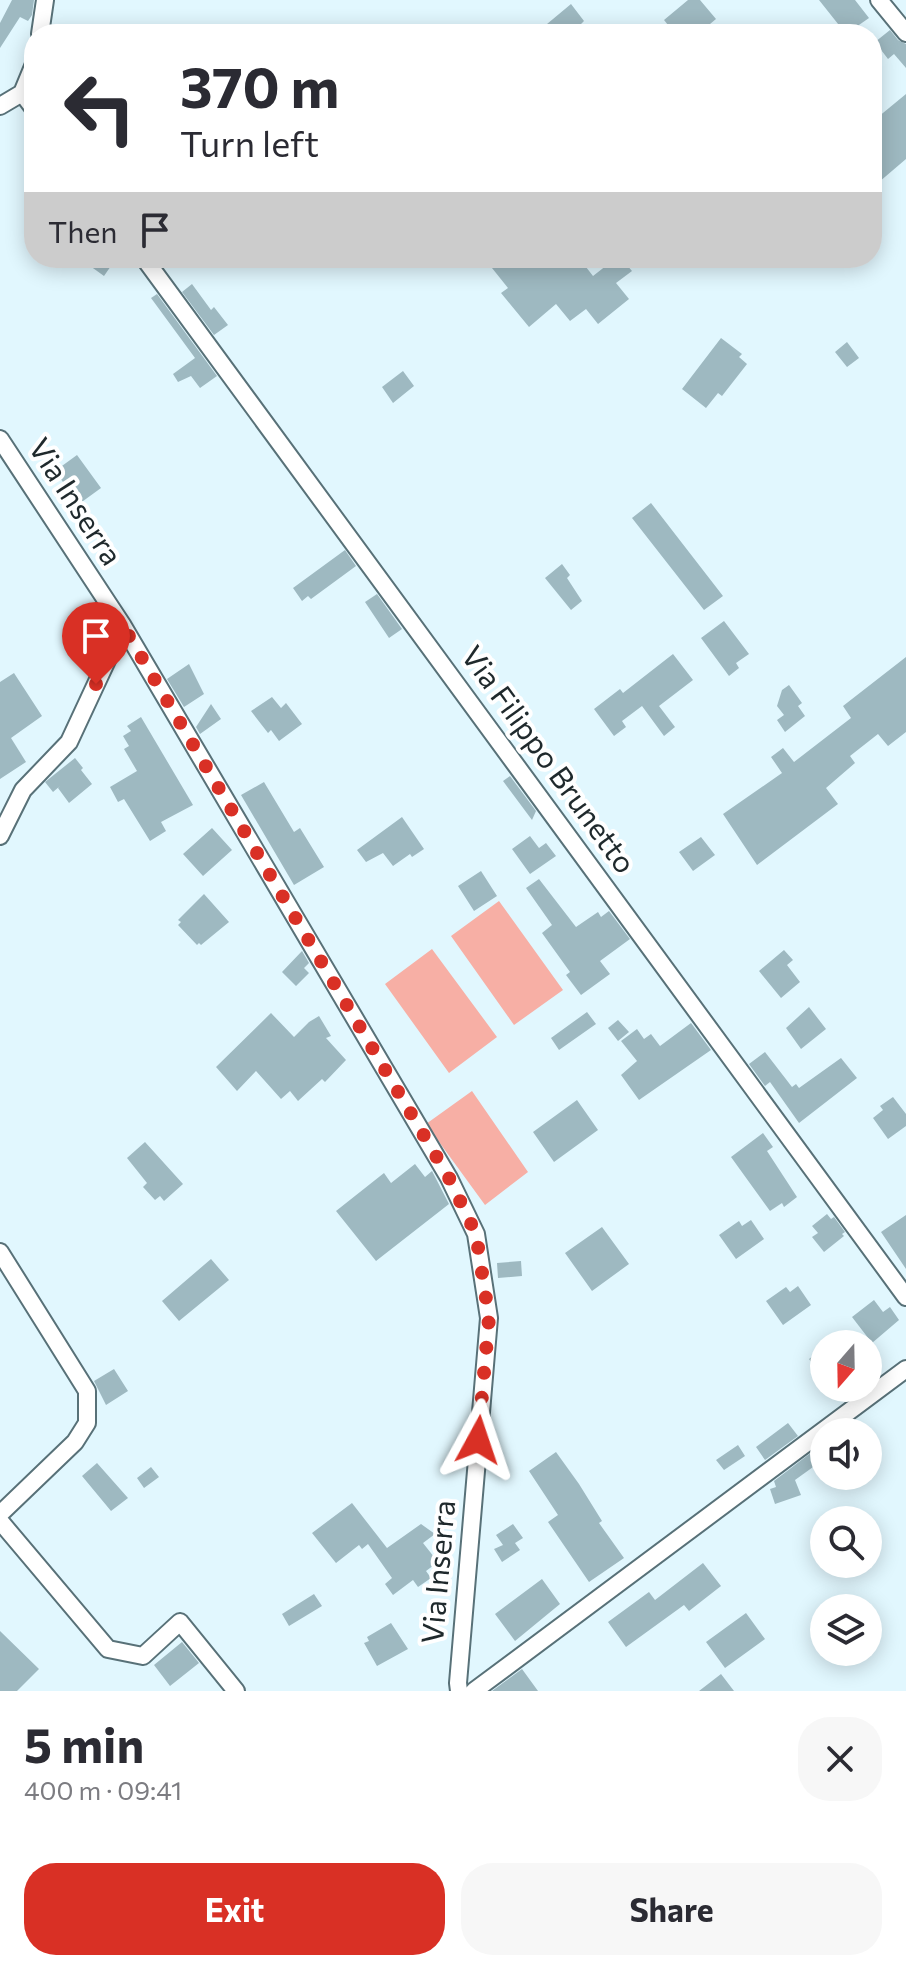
<!DOCTYPE html>
<html lang="en">
<head>
<meta charset="utf-8">
<style>
	:root { --surface:#fff; --page:#f7f7f7; --text:#2b2b33; --muted:#7c7c81; --accent:#d93025 }
	body { margin:0; font-family:Commissioner,sans-serif; background:var(--page); color:var(--text); height:100vh; display:flex; flex-direction:column; font-size:30px; white-space:nowrap }
	* { box-sizing:border-box; margin:0 }
	p { font-size:26px; color:var(--muted) }
	.icon { flex:none; width:44px; height:44px; fill:none; stroke:currentColor; stroke-width:2; stroke-linecap:round; stroke-linejoin:round }
	.map { position:relative; height:1691px; overflow:hidden }
	.side { display:flex; flex-direction:column; background:var(--surface); flex:1 }
	.side>* { flex:none }
	.top-card { position:absolute; left:24px; top:24px; width:858px; height:244px; border-radius:32px; box-shadow:0 4px 20px #0003; background:#fff; color:var(--text); overflow:hidden }
	.needle { width:52px; rotate:200deg }
	.tools { position:absolute; left:810px; top:1330px; display:grid; gap:16px }
	.tools a { display:grid; place-items:center; width:72px; height:72px; border-radius:50%; background:var(--surface); box-shadow:0 4px 20px #0003; font-size:40px }
	.pin { position:absolute; display:grid; place-items:center; width:68px; height:68px; color:#fff; margin:-82px -34px; border-radius:50% 50% 50% 0; rotate:-45deg; box-shadow:0 0 8px #0007 }
	.pin .icon { rotate:45deg }
	.me { position:absolute; width:88px; margin:-44px; rotate:5deg; stroke-linejoin:round; filter:drop-shadow(0 0 6px #0008) }
	.turn { display:flex; align-items:center; gap:28px; height:168px; padding:0 24px; font-size:36px }
	.turn .icon { width:104px; height:104px; stroke-width:2.5 }
	.turn b { display:block; font-size:56px; line-height:68px }
	.then { display:flex; align-items:center; height:76px; padding:0 24px; background:#0003; gap:16px; font-size:30px }
	.round { display:grid; place-items:center; flex:none; width:84px; height:84px; border-radius:32px; background:var(--page) }
	.summary { display:flex; align-items:center; justify-content:space-between; height:136px; padding:0 24px }
	h1 { font-size:48px; font-weight:700; line-height:60px }
	.action { display:flex; gap:16px; margin-top:auto; padding:16px 24px }
	.action a { flex:1; height:92px; border-radius:32px; background:var(--accent); color:#fff; font-size:32px; font-weight:700; line-height:92px; text-align:center }
	.action a+a { background:var(--page); color:var(--text) }
	.map>svg:first-child { display:block }
</style>
</head>
<body>
<div class="map">
<svg width="906" height="1691" viewBox="0 0 906 1691">
	<rect width="100%" height="100%" fill="#e1f7fe"/>
	<path fill="#f7afa5" d="M499 901 563 990 514 1025 451 936Z
		M432 949 497 1037 449 1073 385 984Z
		M472 1091 528 1172 485 1205 426 1124Z"/>
	<path fill="#9eb9c1" d="M12 0H34L32 15 28 21 20 17 0 48V23Z
		M688 0H700L716 19 698 34H657L668 25 664 20Z
		M819 0H855L869 18 846 34Z
		M571 4 584 21 579 26 586 34H535Z
		M890 30 898 40 906 44V68L894 54 888 59 875 42Z
		M906 94V159L872 188V122Z
		M79 258H105L113 263 104 276Z
		M484 258H579L593 276 616 258H621L632 271 616 283 629 299 598 324 586 309 570 321 556 304 529 327 501 293 508 288Z
		M192 284 211 310 214 307 228 325 214 335 182 292Z
		M157 294 217 376 200 388 191 376 178 382 173 374 195 358 151 298Z
		M721 338 742 354 739 357 747 364 722 396 718 393 706 408 682 389Z
		M847 342 859 358 847 367 835 352Z
		M403 371 414 386 393 403 382 387Z
		M77 455 101 488 79 504 55 471Z
		M651 503 723 596 704 610 632 518Z
		M345 550 356 566 311 599 308 596 302 601 293 588Z
		M562 564 570 575 567 578 582 601 571 610 545 578Z
		M377 594 402 629 389 638 365 602Z
		M724 621 749 654 736 663 739 668 729 676 701 638Z
		M673 654 693 680 659 706 675 727 664 736 642 706 622 721 626 727 614 736 594 709 620 689 623 693Z
		M906 657V732L888 746 878 734 850 756 855 763 826 788 838 804 757 865 723 814 782 773 771 757 783 748 794 762 851 718 843 706Z
		M189 664 204 694 184 707 167 679Z
		M14 673 42 716 11 738 26 762 0 779V682Z
		M789 685 802 703 798 706 805 716 785 732 777 720 784 715 777 706 782 690Z
		M272 697 281 708 286 703 302 724 279 741 271 730 268 733 251 711Z
		M211 704 221 719 200 734 196 727Z
		M141 717 193 805 161 822 166 831 150 841 124 799 118 802 110 787 137 771 124 749 129 746 123 736 131 731 127 726Z
		M75 758 83 768 81 770 92 784 69 803 58 788 60 786 53 792 45 782Z
		M510 776 536 811 532 820 503 781Z
		M264 782 294 832 300 828 324 867 294 885 241 795Z
		M402 817 424 849 412 857 410 854 393 866 383 853 366 862 357 850Z
		M212 828 232 850 203 876 183 854Z
		M530 836 539 848 546 843 556 856 530 874 512 849Z
		M701 837 715 855 693 871 679 852Z
		M481 871 497 896 474 911 458 886Z
		M539 879 576 927 598 912 601 917 609 911 630 939 600 961 610 974 581 995 566 975 570 972 542 933 552 925 526 888Z
		M204 894 229 922 201 945 199 943 197 945 178 925 181 922 178 920Z
		M784 950 793 960 787 965 800 982 781 998 759 971Z
		M302 951 309 963 304 968 309 973 296 986 282 972Z
		M809 1007 826 1029 801 1049 786 1028Z
		M587 1012 596 1024 559 1050 551 1038Z
		M271 1013 294 1037 309 1022 319 1016 331 1036 326 1038 346 1060 325 1082 322 1079 298 1101 290 1091 281 1099 256 1071 237 1091 216 1067Z
		M618 1020 629 1032 618 1041 608 1028Z
		M691 1023 711 1050 639 1100 621 1075 637 1061 621 1041 637 1029 644 1039 651 1034 660 1046Z
		M765 1052 792 1087 796 1084 799 1088 841 1058 857 1078 799 1123 770 1082 765 1086 749 1064Z
		M893 1097 906 1114V1126L888 1139 873 1118 883 1110 880 1106Z
		M577 1100 598 1130 554 1162 533 1132Z
		M763 1133 773 1147 767 1151 797 1197 784 1207 782 1203 770 1211 731 1157Z
		M145 1142 183 1184 164 1201 160 1196 155 1200 143 1187 147 1183 127 1158Z
		M415 1164 425 1177 432 1171 449 1204 376 1261 336 1211 384 1173 391 1183Z
		M827 1214 831 1219 834 1217 845 1232 842 1234 844 1236 824 1252 812 1237 818 1233 812 1226Z
		M906 1215V1269L881 1232Z
		M751 1220 764 1239 736 1259 719 1235 739 1221 742 1226Z
		M602 1227 629 1264 592 1291 565 1253Z
		M211 1259 229 1280 179 1321 162 1301Z
		M521 1261 522 1276 498 1278 497 1263Z
		M798 1286 811 1305 783 1325 766 1301 786 1287 790 1292Z
		M874 1300 883 1312 890 1307 899 1320 872 1343 852 1317Z
		M824 1348V1379L809 1359Z
		M114 1369 128 1391 106 1405 94 1381Z
		M788 1423 798 1436 765 1460 756 1447Z
		M738 1445 745 1456 724 1470 716 1460Z
		M556 1452 579 1484 602 1521 599 1523 624 1558 589 1582 548 1522 558 1515 529 1471Z
		M812 1452 820 1462 795 1480 801 1495 775 1504 770 1489 776 1487 774 1481Z
		M97 1463 128 1498 111 1511 82 1476Z
		M151 1467 159 1477 144 1488 137 1478Z
		M352 1503 387 1548 421 1524 435 1534 423 1543 438 1562 426 1571 431 1578 418 1587 413 1580 393 1595 385 1584 392 1578 368 1544 362 1549 359 1545 336 1563 312 1533Z
		M513 1524 523 1538 515 1543 520 1550 502 1562 494 1549 503 1545 496 1535Z
		M703 1563 721 1586 689 1611 684 1605 626 1647 608 1622 649 1592 655 1600Z
		M542 1579 560 1604 515 1641 495 1614Z
		M314 1594 322 1606 289 1626 282 1614Z
		M746 1613 765 1639 725 1668 706 1642Z
		M391 1623 408 1649 377 1666 364 1643 369 1641 367 1637Z
		M0 1631 39 1669 17 1691H0Z
		M182 1642 199 1663 170 1686 154 1665Z
		M522 1669 538 1691H492Z
		M721 1674 734 1691H699Z"/>
	<g fill="none" stroke-linecap="round" stroke-linejoin="round">
		<g stroke="#587178" stroke-width="20">
			<path id="minor" d="M879 0 906 33
				M40 34 45 0
				M22 93 34 64
				M22 93 34 109
				M0 106 22 93
				M144 258 906 1297
				M0 439 123 626 449 1178 476 1234 489 1318 458 1683 459 1691
				M0 836 23 790 69 742 123 626
				M0 1252 87 1391V1423L75 1442 0 1514
				M0 1521 108 1649 143 1656 180 1622 236 1691
				M474 1691 906 1369"/>
		</g>
		<use href="#minor" stroke="#fff" stroke-width="16"/>
	</g>
	<g fill="none" stroke-linecap="round" stroke-linejoin="round">
		<path stroke="#d93025" stroke-width="14" stroke-dasharray="0 25.2" d="M96 684 123 626 449 1178 476 1234 489 1318 478 1440"/>
	</g>
	<g text-anchor="middle" stroke-width="8" stroke-linejoin="round" paint-order="stroke">
		<g font-size="30" fill="#1f292c" stroke="#fff">
			<text transform="translate(75 502) rotate(57)" y="10">Via Inserra</text>
			<text transform="translate(548 760) rotate(54)" y="10">Via Filippo Brunetto</text>
			<text transform="translate(439 1572) rotate(-85)" y="10">Via Inserra</text>
		</g>
	</g>
</svg>
<div class="tools">
<a><svg class="needle" viewBox="-14 -14 28 28"><path d="M0-13l5 13h-10z" fill="#e53935"/><path d="M0 13l5-13h-10z" fill="#7c7c81"/></svg></a>
<a><svg class="icon" aria-label="sound" viewBox="0 0 24 24"><path d="M4 9h4l5-4v14l-5-4H4zM17 9q2 3 0 6"/></svg></a>
<a><svg class="icon" aria-label="search" viewBox="0 0 24 24"><circle cx="10" cy="10" r="6"/><path d="M15 15l6 6"/></svg></a>
<a><svg class="icon" aria-label="layers" viewBox="0 0 24 24"><path d="M12 4l9 5-9 5-9-5zM3 14l9 5 9-5"/></svg></a>
</div>
<div class="pin" style="left:96px;top:684px;background:#d93025"><svg class="icon" aria-label="arrive" viewBox="0 0 24 24"><path d="M6 21V4h12l-3 4 3 4H6"/></svg></div>
<svg class="me" style="left:478px;top:1440px" viewBox="-20 -20 40 40"><path d="M0-17L14 15 0 8-14 15z" fill="#d93025" stroke="#fff" stroke-width="4"/></svg>
<div class="top-card">
<div class="turn"><svg class="icon" aria-label="left" viewBox="0 0 24 24"><path d="M17 20v-9H6M10 6l-5 5 5 5"/></svg><div><b>370 m</b>Turn left</div></div>
<div class="then">Then<svg class="icon" aria-label="arrive" viewBox="0 0 24 24"><path d="M6 21V4h12l-3 4 3 4H6"/></svg></div>
</div>
</div>
<section class="side">
<div class="summary"><div><h1>5 min</h1><p>400 m · 09:41</p></div><a class="round"><svg class="icon" aria-label="close" viewBox="0 0 24 24"><path d="M6 6l12 12M18 6L6 18"/></svg></a></div>
<div class="action"><a>Exit</a><a>Share</a></div>
</section>
</body>
</html>
